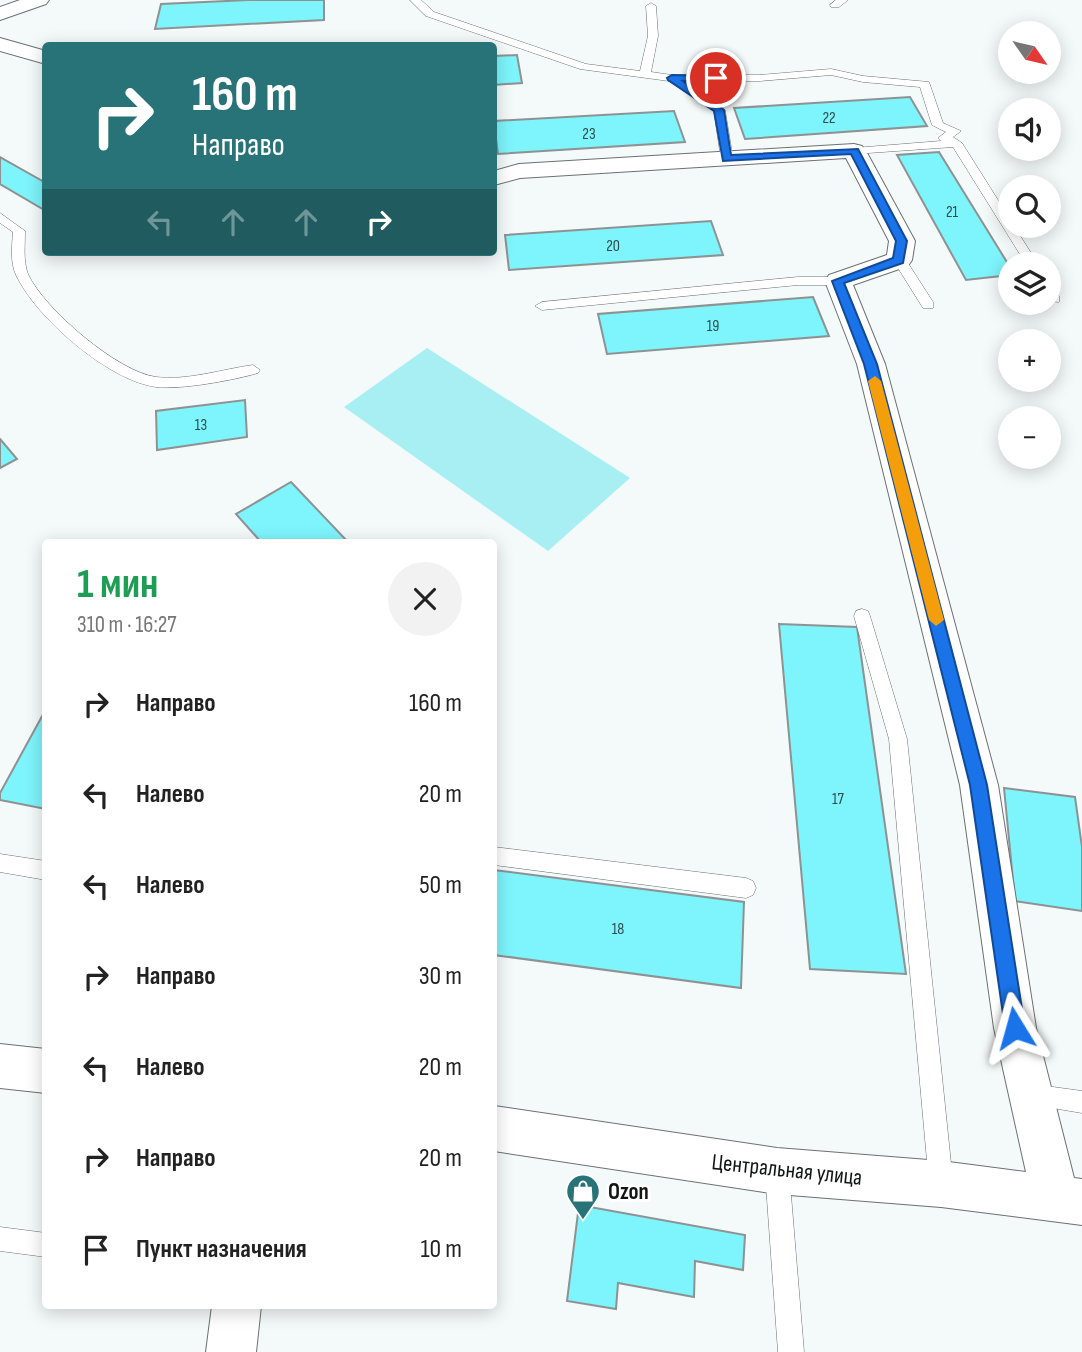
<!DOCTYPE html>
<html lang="ru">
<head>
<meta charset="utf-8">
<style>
	:root { --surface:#fff; --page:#f2f2f2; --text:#222; --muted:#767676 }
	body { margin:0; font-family:"Sofia Sans Condensed",sans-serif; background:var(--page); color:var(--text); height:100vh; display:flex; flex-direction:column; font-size:26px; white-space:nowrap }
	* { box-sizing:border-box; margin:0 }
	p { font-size:23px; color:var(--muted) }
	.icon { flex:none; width:38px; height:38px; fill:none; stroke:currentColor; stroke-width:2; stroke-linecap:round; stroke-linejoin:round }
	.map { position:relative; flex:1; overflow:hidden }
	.sheet { position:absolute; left:42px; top:539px; width:455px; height:770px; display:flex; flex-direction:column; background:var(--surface); border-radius:7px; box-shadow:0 4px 18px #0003 }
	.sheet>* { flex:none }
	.top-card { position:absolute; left:42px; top:42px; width:455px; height:214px; border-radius:7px; box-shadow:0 4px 18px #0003; background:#287377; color:#fff; overflow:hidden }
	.needle { width:46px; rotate:124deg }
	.fabs { position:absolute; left:998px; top:21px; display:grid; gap:14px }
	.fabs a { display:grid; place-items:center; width:63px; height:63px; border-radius:50%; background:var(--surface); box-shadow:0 4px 18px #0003; font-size:35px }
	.pin { position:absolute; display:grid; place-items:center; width:60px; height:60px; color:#fff; margin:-30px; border:4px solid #fff; border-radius:50%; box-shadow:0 2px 7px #0007 }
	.me { position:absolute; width:77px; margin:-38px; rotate:352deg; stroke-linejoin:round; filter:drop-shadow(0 0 5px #0008) }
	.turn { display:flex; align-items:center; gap:24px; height:147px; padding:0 35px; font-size:32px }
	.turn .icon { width:91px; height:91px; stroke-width:2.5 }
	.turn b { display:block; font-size:49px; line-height:60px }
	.lanes { display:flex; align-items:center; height:66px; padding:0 35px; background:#0003; justify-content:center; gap:35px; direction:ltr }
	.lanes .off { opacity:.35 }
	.round { display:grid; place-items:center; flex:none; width:74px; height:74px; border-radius:37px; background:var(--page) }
	.headline { display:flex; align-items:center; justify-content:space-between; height:119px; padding:0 35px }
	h1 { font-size:42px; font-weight:700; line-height:52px; color:#1e9e55 }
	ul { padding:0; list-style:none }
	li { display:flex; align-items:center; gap:21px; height:91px; padding:0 35px }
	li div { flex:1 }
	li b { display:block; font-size:26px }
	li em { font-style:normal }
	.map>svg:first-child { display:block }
</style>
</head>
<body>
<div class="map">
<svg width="1082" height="1352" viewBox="0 0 1082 1352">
	<rect width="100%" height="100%" fill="#f4f9f9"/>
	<path fill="#a8eff4" d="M427 348 630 478 548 551 344 407Z"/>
	<path fill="#7ef4fc" stroke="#8e9292" stroke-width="2" d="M248 0H324V20L155 29 161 4Z
		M517 55 522 83 494 85V56Z
		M910 97 927 126 745 139 734 108Z
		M674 111 685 142 498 154 494 125V121Z
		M939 152 1010 267V275L966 280 897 155Z
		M0 157 46 183V211L0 184Z
		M711 221 723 255 509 270 505 235Z
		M813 297 829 336 607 354 598 314Z
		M245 400 247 437 157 450 156 411Z
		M0 439 17 459 0 468Z
		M291 482 348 542H261L236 514Z
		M779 624 857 627 906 974 810 969Z
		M46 709V809L0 800V793Z
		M1004 788 1075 797 1082 847V911L1015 901Z
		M494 870 744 902 741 988 494 955Z
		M579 1205 745 1235 743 1270 695 1261 694 1297 618 1283 616 1309 567 1301Z"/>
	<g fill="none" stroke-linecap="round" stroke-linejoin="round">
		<g stroke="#6c7070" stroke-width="1">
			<path id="lane" d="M410 0H421L434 12 586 64 640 71 648 36 646 6 651 3 656 6 658 36 651 72 672 75H760L831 69 863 76 929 82 943 123 961 131 953 137 962 143 1010 219V226H1014L1038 264H1026L953 147 854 154 848 151 854 148 941 141 938 138 946 132 932 125 920 87 863 82 831 75 760 81H684L725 110 733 159 727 163 721 159 714 111 669 81 580 69 426 16Z
				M836 0H848L839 7H831L830 5Z
				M0 213 25 231C25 245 23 261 28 274 44 309 118 372 156 377 187 381 223 369 253 365L260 370 258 373C235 380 180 390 156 387 109 381 36 318 16 275 10 262 12 246 13 232L0 223Z
				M899 256 904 257 933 302V308H923L893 260Z
				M798 277H838L845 281 838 285H798L542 310 535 306 542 302Z
				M1048 287 1059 296V302L1048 301Z
				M862 609 868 611 870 616 907 739 953 1183 949 1191 941 1195 933 1191 929 1183 889 739 854 616 856 611Z
				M494 847 746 878 753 881 756 888 753 895 746 898 494 865Z
				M0 854 46 861V880L0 872Z
				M1031 1084 1082 1091V1113L1023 1103 1020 1095 1023 1087Z
				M777 1159 785 1163 789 1171 804 1352H778L765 1171 769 1163Z
				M0 1227 46 1233V1257L0 1251Z"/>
		</g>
		<g stroke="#6c7070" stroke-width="2">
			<path id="street" d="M20 0H49L46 4 0 20V7Z
				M0 38 46 51V64L0 51Z
				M854 144 862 146 866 151 915 241 912 260 908 266 853 285 885 364 998 785 1036 1028 1074 1178 1082 1179V1225L941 1207 777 1194 494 1151V1106L777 1148 941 1161 1026 1172 994 1028 960 785 857 364 825 281 829 275 887 255 889 241 846 158 520 178 494 185V171L519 164Z
				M0 1044 46 1049V1093L0 1088Z
				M212 1306H261L256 1352H206Z"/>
		</g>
		<use href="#lane" fill="#fff" fill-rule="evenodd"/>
		<use href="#street" fill="#fff" fill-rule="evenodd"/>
	</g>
	<path fill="#1a73e8" stroke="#114b97" stroke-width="2" d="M672 75 719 76 721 78 716 81H683L724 110 731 155 858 149 907 241 903 263 844 283 877 364 987 785 1025 1028 1022 1035 1015 1038 1008 1035 1005 1028 970 785 864 364 832 281 893 258 896 241 851 154 723 161 714 111 668 80 667 78Z"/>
	<path fill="#f59e0b" d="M875 376 881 381 944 620 936 626 929 620 868 381Z"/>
	<defs>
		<g id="shop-pin" transform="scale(1.75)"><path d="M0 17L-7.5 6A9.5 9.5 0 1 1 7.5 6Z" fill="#287377" stroke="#fff"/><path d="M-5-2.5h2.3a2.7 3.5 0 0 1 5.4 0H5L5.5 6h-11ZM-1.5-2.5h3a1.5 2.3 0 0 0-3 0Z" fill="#fff"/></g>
	</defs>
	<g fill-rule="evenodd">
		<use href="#shop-pin" x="583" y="1191"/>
	</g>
	<g text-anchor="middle" stroke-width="6" stroke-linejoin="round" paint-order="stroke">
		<g font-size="16" fill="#2e4c4e">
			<text x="829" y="123">22</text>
			<text x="589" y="139">23</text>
			<text x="952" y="217">21</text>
			<text x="613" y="251">20</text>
			<text x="713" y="331">19</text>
			<text x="201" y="430">13</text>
			<text x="838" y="804">17</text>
			<text x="618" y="934">18</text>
		</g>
		<g font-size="23" fill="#131414" stroke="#fff">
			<text transform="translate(787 1169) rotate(6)" y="8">Центральная улица</text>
		</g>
		<g font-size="23" font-weight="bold" fill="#131414" stroke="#fff" text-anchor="start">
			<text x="608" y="1199">Ozon</text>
		</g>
	</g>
</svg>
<div class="fabs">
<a><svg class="needle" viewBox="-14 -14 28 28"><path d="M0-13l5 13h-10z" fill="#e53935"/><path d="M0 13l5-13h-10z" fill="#767676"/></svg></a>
<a><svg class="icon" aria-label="sound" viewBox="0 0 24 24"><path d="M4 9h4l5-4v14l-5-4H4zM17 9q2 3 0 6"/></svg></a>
<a><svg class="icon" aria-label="search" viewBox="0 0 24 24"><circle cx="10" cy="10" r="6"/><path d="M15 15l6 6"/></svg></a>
<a><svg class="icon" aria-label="layers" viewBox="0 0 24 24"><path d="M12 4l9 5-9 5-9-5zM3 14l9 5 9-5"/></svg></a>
<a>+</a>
<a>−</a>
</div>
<div class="pin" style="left:716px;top:78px;background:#d93025"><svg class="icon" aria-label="arrive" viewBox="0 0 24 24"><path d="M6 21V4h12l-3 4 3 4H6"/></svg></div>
<svg class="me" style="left:1015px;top:1028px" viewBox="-20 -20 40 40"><path d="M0-17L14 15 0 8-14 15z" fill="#1a73e8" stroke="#fff" stroke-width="4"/></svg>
<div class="top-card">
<div class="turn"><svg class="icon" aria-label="right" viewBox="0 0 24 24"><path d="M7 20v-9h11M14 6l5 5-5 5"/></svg><div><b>160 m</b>Направо</div></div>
<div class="lanes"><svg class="icon off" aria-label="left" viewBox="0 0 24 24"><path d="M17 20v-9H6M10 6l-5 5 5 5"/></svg><svg class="icon off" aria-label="ahead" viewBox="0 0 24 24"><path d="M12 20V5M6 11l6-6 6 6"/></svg><svg class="icon off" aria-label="ahead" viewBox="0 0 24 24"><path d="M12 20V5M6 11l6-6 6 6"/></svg><svg class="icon" aria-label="right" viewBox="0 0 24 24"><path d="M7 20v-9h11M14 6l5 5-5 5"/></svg></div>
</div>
<section class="sheet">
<div class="headline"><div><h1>1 мин</h1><p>310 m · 16:27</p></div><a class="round"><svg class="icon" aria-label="close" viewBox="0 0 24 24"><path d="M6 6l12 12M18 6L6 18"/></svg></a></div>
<ul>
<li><svg class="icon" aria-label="right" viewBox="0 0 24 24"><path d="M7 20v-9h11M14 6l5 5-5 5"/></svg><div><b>Направо</b></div><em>160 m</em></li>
<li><svg class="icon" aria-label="left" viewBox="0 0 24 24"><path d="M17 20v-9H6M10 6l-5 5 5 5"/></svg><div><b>Налево</b></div><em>20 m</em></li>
<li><svg class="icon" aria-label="left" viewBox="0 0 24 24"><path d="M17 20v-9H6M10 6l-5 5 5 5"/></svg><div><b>Налево</b></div><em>50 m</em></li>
<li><svg class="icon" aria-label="right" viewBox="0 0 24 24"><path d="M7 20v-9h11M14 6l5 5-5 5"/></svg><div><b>Направо</b></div><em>30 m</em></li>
<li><svg class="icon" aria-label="left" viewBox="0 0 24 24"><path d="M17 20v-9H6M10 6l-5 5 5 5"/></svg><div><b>Налево</b></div><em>20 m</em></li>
<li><svg class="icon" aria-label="right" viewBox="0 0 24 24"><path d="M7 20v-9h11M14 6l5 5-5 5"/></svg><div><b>Направо</b></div><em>20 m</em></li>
<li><svg class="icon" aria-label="arrive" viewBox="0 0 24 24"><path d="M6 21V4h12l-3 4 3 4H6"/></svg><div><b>Пункт назначения</b></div><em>10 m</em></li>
</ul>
</section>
</div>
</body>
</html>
